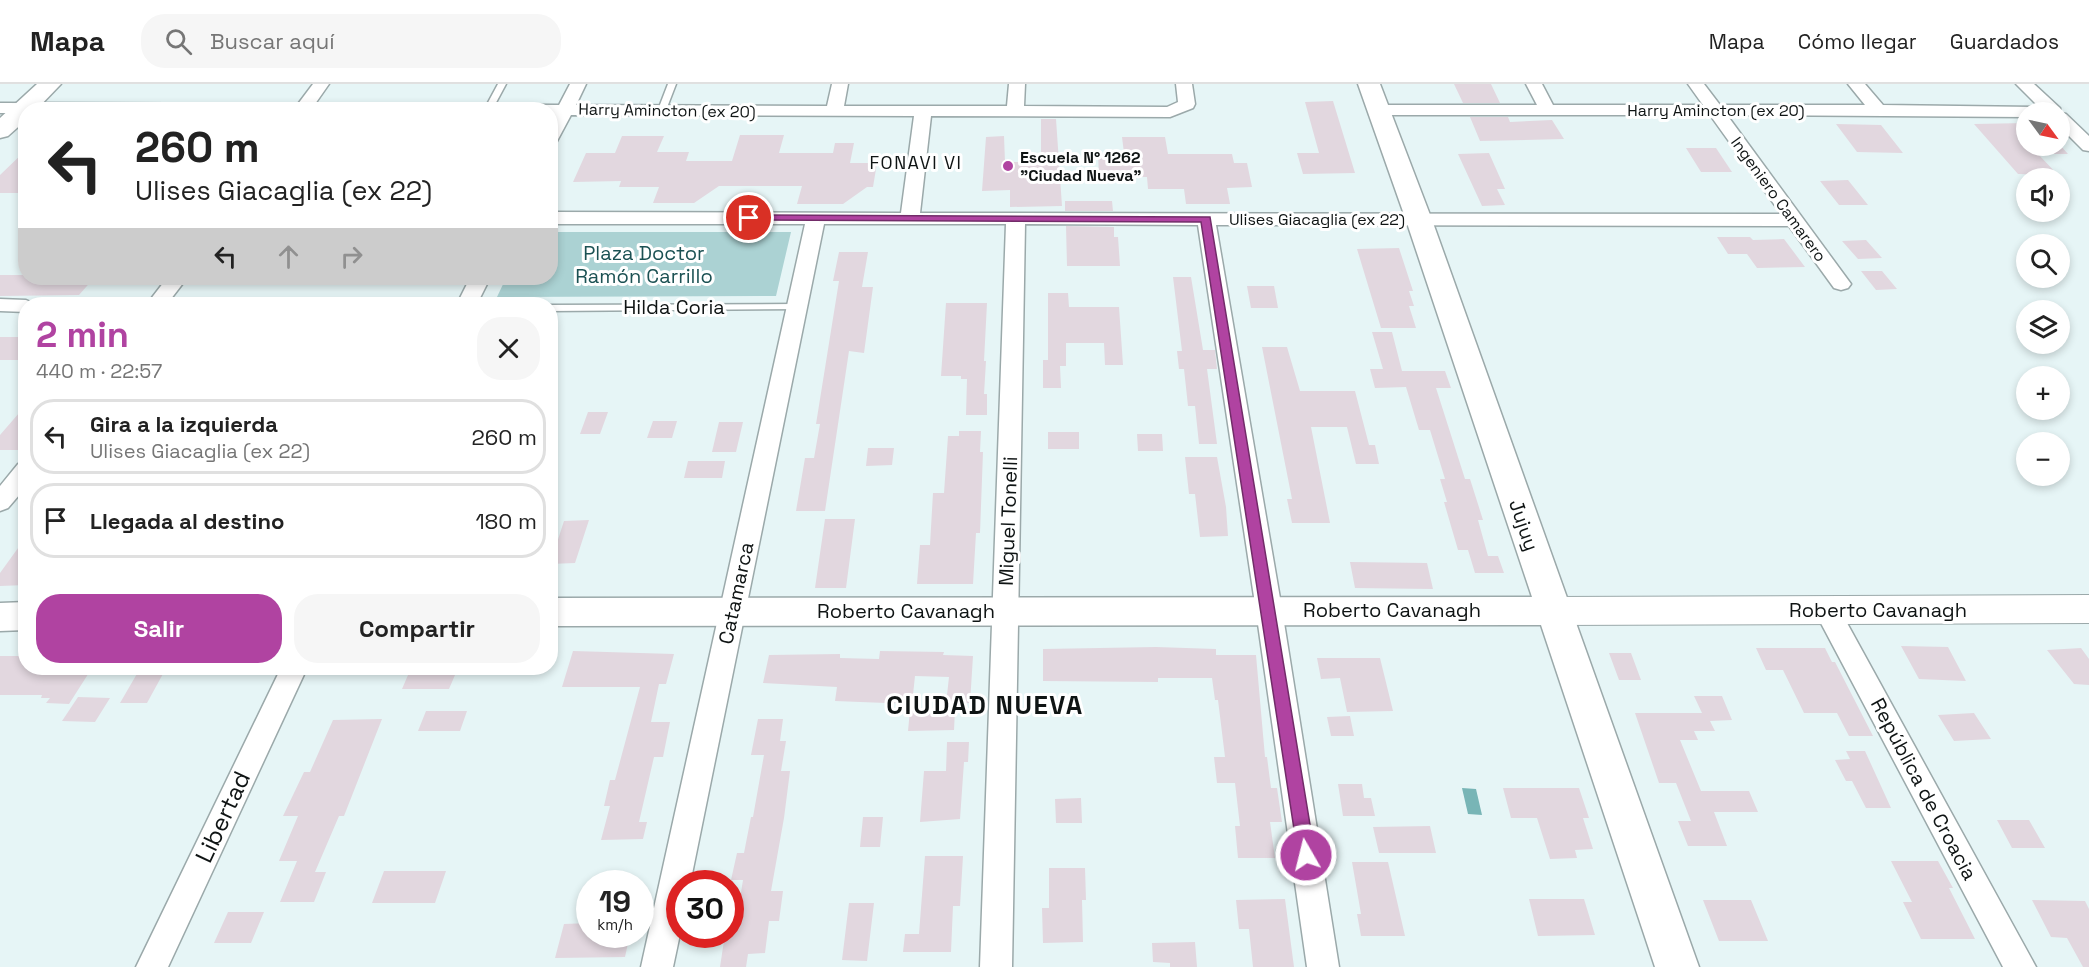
<!DOCTYPE html>
<html lang="es">
<head>
<meta charset="utf-8">
<style>
	:root { --surface:#fff; --page:#f6f6f6; --text:#222; --muted:#767676; --line:#e0e0e0; --accent:#b043a1 }
	body { margin:0; font-family:"Space Grotesk",sans-serif; background:var(--page); color:var(--text); height:100vh; display:flex; flex-direction:column; font-size:22px; white-space:nowrap }
	* { box-sizing:border-box; margin:0 }
	p { font-size:20px; color:var(--muted) }
	.icon { flex:none; width:33px; height:33px; fill:none; stroke:currentColor; stroke-width:2; stroke-linecap:round; stroke-linejoin:round }
	.map { position:relative; flex:1; overflow:hidden }
	.details { position:absolute; left:18px; top:213px; width:540px; height:378px; display:flex; flex-direction:column; background:var(--surface); border-radius:24px; box-shadow:0 3px 9px #0003 }
	.details>* { flex:none }
	.top-card { position:absolute; left:18px; top:18px; width:540px; height:183px; border-radius:24px; box-shadow:0 3px 9px #0003; background:#fff; color:var(--text); overflow:hidden }
	.needle { width:39px; rotate:123deg }
	.controls { position:absolute; left:2016px; top:18px; display:grid; gap:12px }
	.controls a { display:grid; place-items:center; width:54px; height:54px; border-radius:50%; background:var(--surface); box-shadow:0 3px 9px #0003; font-size:30px }
	.speed { position:absolute; left:576px; top:786px; display:flex; gap:12px; font-size:30px; font-weight:700; text-align:center }
	.speed>* { display:grid; place-content:center; width:78px; height:78px; border-radius:50%; background:var(--surface); box-shadow:0 3px 9px #0003; line-height:1 }
	.speed small { font-size:15px; font-weight:400 }
	.speed .limit { border:9px solid #d22; background:#fff; color:#111 }
	.pin { position:absolute; display:grid; place-items:center; width:51px; height:51px; color:#fff; margin:-26px; border:3px solid #fff; border-radius:50%; box-shadow:0 2px 6px #0007 }
	.me { position:absolute; width:66px; margin:-33px; rotate:352deg; stroke-linejoin:round; filter:drop-shadow(0 0 4px #0008) }
	.turn { display:flex; align-items:center; gap:21px; height:126px; padding:0 18px; font-size:27px }
	.turn .icon { width:78px; height:78px; stroke-width:2.5 }
	.turn b { display:block; font-size:42px; line-height:51px }
	.lanes { display:flex; align-items:center; height:57px; padding:0 18px; background:#0003; justify-content:center; gap:30px; direction:ltr }
	.lanes .off { opacity:.35 }
	.round { display:grid; place-items:center; flex:none; width:63px; height:63px; border-radius:24px; background:var(--page) }
	.head { display:flex; align-items:center; justify-content:space-between; height:102px; padding:0 18px }
	h1 { font-size:36px; font-weight:600; line-height:45px; color:var(--accent) }
	.button { display:flex; gap:12px; margin-top:auto; padding:12px 18px }
	.button a { flex:1; height:69px; border-radius:24px; background:var(--accent); color:#fff; font-size:24px; font-weight:600; line-height:69px; text-align:center }
	.button a+a { background:var(--page); color:var(--text) }
	ul { padding:0; list-style:none }
	li { display:flex; align-items:center; gap:18px; height:75px; margin:0 12px 9px; padding:0 6px; border:3px solid var(--line); border-radius:24px }
	li div { flex:1 }
	li b { display:block; font-size:22px }
	li em { font-style:normal }
	header { display:flex; align-items:center; gap:36px; box-sizing:border-box; height:84px; padding:0 30px; background:var(--surface); border-bottom:2px solid var(--line) }
	header strong { font-size:28px }
	nav { display:flex; gap:33px; margin-inline-start:auto; font-size:21px }
	.search { width:420px; height:54px; background:var(--page); display:flex; align-items:center; gap:15px; box-sizing:border-box; padding:0 21px; border-radius:24px; color:var(--muted); font-size:22px }
	.map>svg:first-child { display:block }
</style>
</head>
<body>
<header>
<strong>Mapa</strong>
<div class="search"><svg class="icon" aria-label="search" viewBox="0 0 24 24"><circle cx="10" cy="10" r="6"/><path d="M15 15l6 6"/></svg>Buscar aquí</div>
<nav><a>Mapa</a><a>Cómo llegar</a><a>Guardados</a></nav>
</header>
<div class="map">
<svg width="2089" height="883" viewBox="0 0 2089 883">
	<rect width="100%" height="100%" fill="#e6f5f6"/>
	<path fill="#abd2d3" d="M551 148H791L776 212 497 213 506 194H550Z"/>
	<path fill="#78b5b6" d="M1462 704 1476 705 1482 731 1468 730Z"/>
	<path fill="#e2d7df" d="M1454 0H1491L1500 19H1463Z
		M1333 17 1355 89 1303 90 1297 69H1319L1305 18Z
		M1470 33H1508L1510 38 1552 36 1564 55 1480 57Z
		M1041 35H1056L1062 122 1010 123V106L982 107 986 53 1004 52 1005 78H1041Z
		M2026 39V62L2060 61 2068 70H2038L2058 91 2018 90 1974 40Z
		M1836 40 1881 41 1903 69 1857 68Z
		M740 51H784L779 69H833L835 59H854L850 79H877L873 103H867L843 120H797L802 102H719L694 119H653L659 103H619L621 97 573 98 586 69H615L622 52H664L657 68H689L686 77H732Z
		M1122 53H1165L1168 70H1232L1234 79H1247L1252 103 1227 104 1230 120H1186L1184 105H1148L1147 93H1099L1098 69H1124Z
		M1686 64H1716L1732 88H1701Z
		M26 66V109H0V91Z
		M1489 69 1505 105H1497L1505 121 1482 122 1458 70Z
		M1848 96 1868 121H1839L1820 97Z
		M1065 117H1112L1113 127H1065Z
		M1066 142 1114 143V153H1118L1120 182H1067Z
		M1717 153H1750L1753 156 1784 155 1805 183 1757 184 1747 170H1728Z
		M1866 156 1882 174 1858 175 1842 157Z
		M1399 164 1413 207H1409L1414 222H1409L1416 244H1381L1357 165Z
		M839 168H868L862 203H873L864 269 849 267 825 427H796L805 374H814L820 340H816L839 197H833Z
		M1861 187H1882L1897 205 1876 206Z
		M0 191H26V194H94L79 211 0 212Z
		M1173 193H1191L1203 266H1215L1217 285H1207L1217 360H1199L1195 322H1188L1184 285H1179L1177 267H1182Z
		M1247 202H1274L1278 224H1251Z
		M1048 209H1068L1069 223H1119L1123 281H1105L1104 259H1066V282H1060L1061 304H1043V276H1048Z
		M946 219H987L984 277H986L984 310H987V331H966L967 295H961V292H941Z
		M1372 248H1392L1402 287H1445L1451 304H1436L1465 395H1470L1483 436H1478L1488 472H1498L1504 489H1475L1468 466H1458L1444 418H1447L1440 395H1445L1430 346H1419L1406 303 1375 304 1370 285H1383Z
		M0 253H26V276H0Z
		M1262 263H1287L1300 307H1355L1369 361H1375L1379 380H1356L1347 343H1311L1330 439H1292L1287 415H1292Z
		M26 321V357L18 366H0V351Z
		M588 328H608L600 350H580Z
		M653 337H677L672 354H647Z
		M719 338H743L736 368H712Z
		M959 347H981L980 368H983L980 449H976L973 500H917L920 461H930L933 409H944L948 352H959Z
		M1048 348H1079V365H1048Z
		M1137 350H1162L1163 367H1138Z
		M868 364H894L892 381 866 382Z
		M1185 373H1217L1226 423 1228 452 1200 453 1195 410H1189Z
		M688 377H725L722 394H684Z
		M825 435H855L846 504H815Z
		M589 436 575 479 550 480 564 437Z
		M26 453V501L0 502V489Z
		M1350 478 1427 479 1433 505 1355 504Z
		M1901 562 1948 563 1966 597 1919 595Z
		M1156 563 1216 565V571H1256L1265 673H1267L1271 704H1277L1282 738H1270L1275 774H1238L1235 742H1240L1235 699H1217L1214 673H1225L1218 616H1215L1212 594H1158V598L1043 597V565Z
		M1756 564H1825L1832 578H1835L1873 652H1849L1837 629H1804L1783 586H1766Z
		M2081 564 2089 575V601L2074 600 2047 566Z
		M573 567 674 570 666 600H659L651 638H670L663 673H654L639 738H647L643 755 601 756 610 722H604L610 696H615L640 603H562Z
		M880 567 944 568 943 571 973 572 970 619 946 620 949 593 915 592 912 620 835 617 837 603 763 599 769 571 840 570V574L879 575Z
		M1609 569H1631L1641 596H1619Z
		M0 572H26V584H92L69 620 46 619 50 614H41L42 611H0Z
		M1317 574H1380L1393 627 1347 628 1340 594 1321 595Z
		M411 584H458L449 605H402Z
		M138 588H164L147 619H120Z
		M1694 612H1722L1732 636 1710 637 1715 647H1694L1698 656H1680L1701 707H1749L1758 728H1714L1727 762H1688L1678 737H1691L1676 699H1659L1635 629H1702Z
		M78 613 110 614 95 638 62 637Z
		M910 626H955L954 646 908 647Z
		M426 627H467L460 647H418Z
		M1974 629 1991 655 1954 657 1938 631Z
		M1350 632 1354 652H1331L1327 633Z
		M382 635 344 732H339L315 788H326L314 818H280L297 777H279L298 732H283L304 688H310L333 636Z
		M758 635H783L780 657H786L781 687H790L784 734 771 807H783L779 837H769L765 869 748 870 746 883H720L725 850H730V846H735L743 796H731L737 769H744L751 733H753L764 671H751Z
		M947 658H969L968 678H964L960 735 920 738 924 687H946Z
		M1846 667H1865L1891 724H1866L1852 697H1846L1835 676 1850 675Z
		M1338 700H1362L1364 714H1371L1375 732H1343Z
		M1503 704H1579L1589 734H1583L1593 765 1575 766 1577 774 1550 775 1537 734H1511Z
		M1081 714 1082 739H1056L1055 715Z
		M863 733H883L880 763H860Z
		M1997 736H2029L2045 764H2012Z
		M1430 742 1436 769H1379L1373 743Z
		M925 772H963L960 822H953L951 868H903L905 850H919Z
		M1891 777H1938L1953 804H1949L1975 855H1921L1903 818H1912Z
		M1352 778H1388L1405 852H1361L1357 830H1361Z
		M1049 784H1085L1086 816H1082L1083 858 1043 859 1042 824H1049Z
		M384 787H446L435 819H372Z
		M1285 815 1294 883H1253L1249 845H1239L1236 816Z
		M1529 815H1584L1595 851 1538 852Z
		M1703 816H1751L1768 857H1719Z
		M2032 816 2085 817 2089 825V883H2083L2067 854 2051 853Z
		M849 819H874L867 877 842 876Z
		M228 828H264L251 859H214Z
		M590 839V850H630L625 873 555 874 564 840Z
		M1195 858 1197 883H1170V879L1153 878 1152 859Z"/>
	<g fill="none" stroke-linecap="round" stroke-linejoin="round">
		<g stroke="#9ba9aa" stroke-width="3">
			<path id="service" d="M498 0H506L492 26H484Z
				M668 0H676L666 26 659 28 658 26Z
				M798 220 803 223 802 225 550 227V221Z"/>
		</g>
		<g stroke="#9ba9aa" stroke-width="3">
			<path id="minor" d="M313 0H329L315 20 559 21 570 0H586L576 21 827 22 832 0H848L844 22H1007L1009 0H1025L1024 22 1167 23 1178 18 1176 0H1192L1195 20 1193 24 1170 33 931 32 920 129 1781 130 1710 31H1378L1370 26 1378 21H1537L1526 0H1542L1553 21H1703L1688 0H1704L1720 21H1865L1848 0H1865L1883 21 2039 23 2016 0H2034L2060 24 2061 29 2066 30 2089 52V67L2083 66 2060 43V28H2026V33L1727 31 1851 200 1848 204 1841 206 1834 204 1789 142 1216 141 1282 526 1339 883H1307L1256 526 1198 141 1025 140 1012 883H980L1006 140H824L690 800H680V850L673 883H641L805 140H550V128L901 129 914 32 571 31 556 59 550 60V37L554 31H550V26H26V29H0V19L298 20Z
				M167 194H187L167 220H147Z
				M470 194H490L477 220H457Z
				M0 215 26 216 35 220H26V228L0 227Z
				M26 378V403L8 424 0 427V402L18 380Z
				M1827 516 1836 519 2036 883H2003L1814 526 1818 519Z
				M281 584H307L168 883H136Z"/>
		</g>
		<g stroke="#9ba9aa" stroke-width="2">
			<path id="tertiary" d="M2089 511V539L1553 541 1541 537 1536 527 1541 517 1553 513Z"/>
		</g>
		<g stroke="#9ba9aa" stroke-width="3">
			<path id="secondary" d="M37 0H61L36 26H26V36L8 52 0 54V34Z
				M1358 0H1380L1432 136 1699 883H1655L1541 541 550 542V514L1532 513 1406 136Z
				M26 518V546L0 547V519Z"/>
		</g>
		<use href="#service" fill="#fff" fill-rule="evenodd"/>
		<use href="#minor" fill="#fff" fill-rule="evenodd"/>
		<use href="#tertiary" fill="#fff" fill-rule="evenodd"/>
		<use href="#secondary" fill="#fff" fill-rule="evenodd"/>
	</g>
	<path fill="#b043a1" stroke="#722c69" stroke-width="1.5" d="M749 131 1210 133 1315 771 1312 777 1306 779 1300 777 1298 771 1201 138 746 136 744 134Z"/>
	<circle fill="#b043a1" stroke="#fff" stroke-width="2" cx="1008" cy="82" r="6"/>
	<g text-anchor="middle" stroke-width="6" stroke-linejoin="round" paint-order="stroke">
		<g font-size="16" fill="#0f1414" stroke="#fff">
			<text transform="translate(667 26) rotate(1)" y="6">Harry Amincton (ex 20)</text>
			<text x="1716" y="32">Harry Amincton (ex 20)</text>
			<text transform="translate(1779 115) rotate(54)" y="6">Ingeniero Camarero</text>
			<text x="1317" y="141">Ulises Giacaglia (ex 22)</text>
		</g>
		<g font-size="16" font-weight="bold" fill="#0f1414" stroke="#fff" text-anchor="start">
			<text x="1020" y="79">Escuela N° 1262<tspan x="1020" dy="18">"Ciudad Nueva"</tspan></text>
		</g>
		<g font-size="18" letter-spacing="1.5" fill="#0f1414" stroke="#fff">
			<text x="916" y="85">FONAVI VI</text>
		</g>
		<g font-size="20" fill="#1b5153" stroke="#fff">
			<text x="644" y="176">Plaza Doctor<tspan x="644" dy="23">Ramón Carrillo</tspan></text>
		</g>
		<g font-size="20" fill="#0f1414" stroke="#fff">
			<text x="674" y="230">Hilda Coria</text>
			<text transform="translate(1008 437) rotate(-88)" y="7">Miguel Tonelli</text>
			<text transform="translate(1524 441) rotate(71)" y="7">Jujuy</text>
			<text transform="translate(736 509) rotate(-78)" y="7">Catamarca</text>
			<text x="1392" y="533">Roberto Cavanagh</text>
			<text x="1878" y="533">Roberto Cavanagh</text>
			<text x="906" y="534">Roberto Cavanagh</text>
			<text transform="translate(1924 705) rotate(62)" y="7">República de Croacia</text>
		</g>
		<g font-size="24" fill="#0f1414" stroke="#fff">
			<text transform="translate(223 733) rotate(-65)" y="8">Libertad</text>
		</g>
		<g font-size="26" font-weight="bold" letter-spacing="1.5" fill="#0f1414" stroke="#fff">
			<text x="985" y="630">CIUDAD NUEVA</text>
		</g>
	</g>
</svg>
<div class="controls">
<a><svg class="needle" viewBox="-14 -14 28 28"><path d="M0-13l5 13h-10z" fill="#e53935"/><path d="M0 13l5-13h-10z" fill="#767676"/></svg></a>
<a><svg class="icon" aria-label="sound" viewBox="0 0 24 24"><path d="M4 9h4l5-4v14l-5-4H4zM17 9q2 3 0 6"/></svg></a>
<a><svg class="icon" aria-label="search" viewBox="0 0 24 24"><circle cx="10" cy="10" r="6"/><path d="M15 15l6 6"/></svg></a>
<a><svg class="icon" aria-label="layers" viewBox="0 0 24 24"><path d="M12 4l9 5-9 5-9-5zM3 14l9 5 9-5"/></svg></a>
<a>+</a>
<a>−</a>
</div>
<div class="speed"><div>19<small>km/h</small></div><div class="limit">30</div></div>
<div class="pin" style="left:749px;top:134px;background:#d93025"><svg class="icon" aria-label="arrive" viewBox="0 0 24 24"><path d="M6 21V4h12l-3 4 3 4H6"/></svg></div>
<svg class="me" style="left:1306px;top:771px" viewBox="-20 -20 40 40"><circle r="17" fill="#b043a1" stroke="#fff" stroke-width="3"/><path d="M0-11L8 9 0 5-8 9z" fill="#fff"/></svg>
<div class="top-card">
<div class="turn"><svg class="icon" aria-label="left" viewBox="0 0 24 24"><path d="M17 20v-9H6M10 6l-5 5 5 5"/></svg><div><b>260 m</b>Ulises Giacaglia (ex 22)</div></div>
<div class="lanes"><svg class="icon" aria-label="left" viewBox="0 0 24 24"><path d="M17 20v-9H6M10 6l-5 5 5 5"/></svg><svg class="icon off" aria-label="ahead" viewBox="0 0 24 24"><path d="M12 20V5M6 11l6-6 6 6"/></svg><svg class="icon off" aria-label="right" viewBox="0 0 24 24"><path d="M7 20v-9h11M14 6l5 5-5 5"/></svg></div>
</div>
<section class="details">
<div class="head"><div><h1>2 min</h1><p>440 m · 22:57</p></div><a class="round"><svg class="icon" aria-label="close" viewBox="0 0 24 24"><path d="M6 6l12 12M18 6L6 18"/></svg></a></div>
<ul>
<li><svg class="icon" aria-label="left" viewBox="0 0 24 24"><path d="M17 20v-9H6M10 6l-5 5 5 5"/></svg><div><b>Gira a la izquierda</b><p>Ulises Giacaglia (ex 22)</p></div><em>260 m</em></li>
<li><svg class="icon" aria-label="arrive" viewBox="0 0 24 24"><path d="M6 21V4h12l-3 4 3 4H6"/></svg><div><b>Llegada al destino</b></div><em>180 m</em></li>
</ul>
<div class="button"><a>Salir</a><a>Compartir</a></div>
</section>
</div>
</body>
</html>
